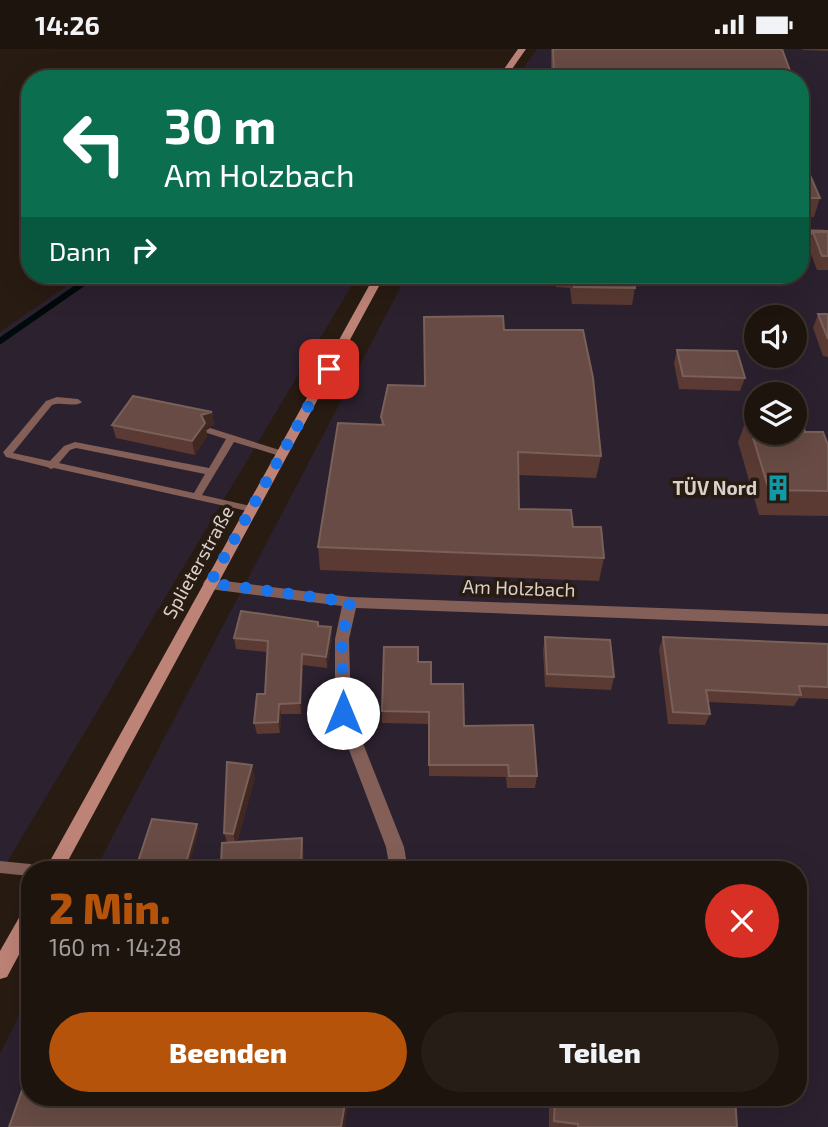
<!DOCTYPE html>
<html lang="de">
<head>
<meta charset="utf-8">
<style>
	:root { --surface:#1e140e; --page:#261d17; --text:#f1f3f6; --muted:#a19e9e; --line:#3c332e; --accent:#b45309 }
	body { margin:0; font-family:"Exo 2",sans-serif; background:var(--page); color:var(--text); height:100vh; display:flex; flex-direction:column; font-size:26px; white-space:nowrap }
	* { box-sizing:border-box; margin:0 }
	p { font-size:23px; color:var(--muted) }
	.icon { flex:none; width:38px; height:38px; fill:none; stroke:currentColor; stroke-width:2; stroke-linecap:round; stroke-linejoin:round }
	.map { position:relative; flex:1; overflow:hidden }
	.panel { position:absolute; left:21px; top:812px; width:786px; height:245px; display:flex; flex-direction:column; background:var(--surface); border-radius:28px; box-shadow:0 7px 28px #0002,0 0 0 2px var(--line) }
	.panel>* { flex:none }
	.banner { position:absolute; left:21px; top:21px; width:788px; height:214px; border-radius:28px; box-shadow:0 7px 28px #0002,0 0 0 2px var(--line); background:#0b6e4f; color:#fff; overflow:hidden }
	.tools { position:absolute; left:744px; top:256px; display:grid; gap:14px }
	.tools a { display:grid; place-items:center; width:63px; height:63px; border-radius:50%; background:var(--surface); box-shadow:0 7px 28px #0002,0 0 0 2px var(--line); font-size:35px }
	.pin { position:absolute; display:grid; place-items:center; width:60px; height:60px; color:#fff; margin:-30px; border-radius:14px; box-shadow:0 4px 10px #0006 }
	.me { position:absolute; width:77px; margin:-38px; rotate:0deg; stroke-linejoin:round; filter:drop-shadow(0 0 5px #0008) }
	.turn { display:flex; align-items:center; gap:24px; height:147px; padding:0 28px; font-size:32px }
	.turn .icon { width:91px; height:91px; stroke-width:2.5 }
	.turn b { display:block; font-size:49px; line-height:60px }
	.then { display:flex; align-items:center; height:66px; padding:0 28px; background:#0003; gap:14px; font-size:26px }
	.round { display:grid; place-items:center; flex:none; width:74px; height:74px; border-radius:37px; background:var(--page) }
	.headline { display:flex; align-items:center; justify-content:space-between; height:119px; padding:0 28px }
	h1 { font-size:42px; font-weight:800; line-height:52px; color:var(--accent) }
	.primary-button { display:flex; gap:14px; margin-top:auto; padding:14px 28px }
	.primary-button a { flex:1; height:80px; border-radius:42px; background:var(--accent); color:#fff; font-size:28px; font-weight:800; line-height:80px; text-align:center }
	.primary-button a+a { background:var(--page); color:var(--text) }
	.status { display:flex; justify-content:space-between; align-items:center; height:49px; padding:0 35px; background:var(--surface); direction:ltr }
	.status svg { height:19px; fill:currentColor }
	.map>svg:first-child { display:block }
</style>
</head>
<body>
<div class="status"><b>14:26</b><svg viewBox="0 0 49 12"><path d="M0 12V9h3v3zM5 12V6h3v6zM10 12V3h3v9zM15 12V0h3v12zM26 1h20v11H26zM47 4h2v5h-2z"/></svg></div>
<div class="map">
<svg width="828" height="1078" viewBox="0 0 828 1078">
	<rect width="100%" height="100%" fill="#281b12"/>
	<path fill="#2c212f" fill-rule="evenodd" d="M537 0H828V1078H0V1005L30 945V1048H798V821H95L407 226H800V30H515ZM756 268H794V306H756ZM756 345H794V383H756Z
		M83 226H358L0 825V283Z"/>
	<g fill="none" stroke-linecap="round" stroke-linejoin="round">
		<path stroke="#00090b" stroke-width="6" d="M0 292 95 226"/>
		<path fill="#835f57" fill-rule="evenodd" d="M57 348 78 350 82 353C75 359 62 352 52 356L13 404 50 412 64 397 75 393 209 419 226 390 207 384 205 382 210 379 286 403 288 405 283 408 234 393 202 446 255 458 257 460 255 462 252 463 54 419 51 420 47 418 6 408 3 403 5 401 46 352ZM76 399 205 425 194 444 59 414 70 401Z
			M0 812 30 815 35 817 36 821H30V827L0 824Z"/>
		<path fill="#835f57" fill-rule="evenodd" d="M800 180 828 181V187L800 186Z
			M210 530 350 548 828 565V577L356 559 349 590 351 664 404 798 408 821H390L386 798 335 664V590L342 557 210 540 205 539 203 535 205 531Z"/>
		<path fill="#be8377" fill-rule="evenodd" d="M518 0H526L505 30H497Z
			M375 226H385L63 821H45Z
			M30 857V885L7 928 0 930V902L24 860Z"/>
	</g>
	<path fill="#5a3a33" d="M551 0H782L793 30H551Z
		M802 0H828V2L803 1Z
		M800 110 820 149 814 168H800Z
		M813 183H828V221H817L808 197Z
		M460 226H633L635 239 632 256 572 255 570 239 556 238V236L461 234Z
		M818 265H828V308L823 307 813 279Z
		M424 268 504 281 601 407 596 429 518 426 519 460 573 478 604 509 599 532 320 521 318 498 381 375V368L424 337Z
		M677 301 745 329 740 342 679 340 674 314Z
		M212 363 214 376 206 379 207 387 195 406 116 389 112 376Z
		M747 369 805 383 828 396V467L759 466 738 393Z
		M319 577 331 578 332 589 327 619 303 616 301 665H281L280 684 257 685 254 674 265 645 267 603 236 600 234 589Z
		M545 588 614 628 611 641 545 638 543 601Z
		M663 588 828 595V650L799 649 794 657 708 653 710 665 705 676 668 675 659 600Z
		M418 613 431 635 464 677 537 727 535 739H507L506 728 429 727V675L382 674V662Z
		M255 728 237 793 304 802V821H223L221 815 227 794 224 784Z
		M549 1048H735L737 1078H549Z"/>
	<path fill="#40271f" d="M212 363 214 376 206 379 207 387 195 406 192 392 201 366Z
		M331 578 332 589 327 619 326 608Z
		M302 605 303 616 301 665 300 654Z
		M279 655 281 665 280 684 278 673Z
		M252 716 255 728 236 796 233 785Z
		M197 775 199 780 188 821H184Z
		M302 789 304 802V821H301Z
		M346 1048 348 1057 345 1078H341Z"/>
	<path fill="#674b44" stroke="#796059" stroke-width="2" d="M553 0H782L793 30H554Z
		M800 110H803L820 149H800Z
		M813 183H828V207H822Z
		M573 226H633L635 239 574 238Z
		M818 265H828V290Z
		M503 267 504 281H583L593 329 601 407 518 403 519 460 571 461 573 478H601L604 509 318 498 338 374 384 376 381 368 388 336 425 337 424 268Z
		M677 301 737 302 745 329 683 327Z
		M133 347 212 363 201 366 205 374 192 392 112 376Z
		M747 369H756V383H794V369H801L805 383H823L828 396V442L769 441Z
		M241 562 318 573V577L331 578 326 608 302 605 300 654 279 655 278 673 254 674 257 645H265L268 592 234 589Z
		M545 588 610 591 614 628 547 625Z
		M663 588 828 595V638L799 637 801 646 706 641 710 665 673 663Z
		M384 598H418V613H431V635H463L464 677 533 676 537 727H509L508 716H429V663L382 662Z
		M227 713 252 716 233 785 224 784Z
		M152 770 197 775 184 821H148L136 819Z
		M302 789 301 821H263L265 814 221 815 222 794Z
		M30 1019V1048H346L341 1078H9Z
		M555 1048H735L737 1078H578V1075L554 1072Z"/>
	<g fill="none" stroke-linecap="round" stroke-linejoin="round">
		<path stroke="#1a73e8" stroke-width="12" stroke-dasharray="0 21.6" d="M329 320 210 534 350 553 342 590 343 664"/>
	</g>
	<defs>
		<g id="building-bare" transform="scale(2.1)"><path d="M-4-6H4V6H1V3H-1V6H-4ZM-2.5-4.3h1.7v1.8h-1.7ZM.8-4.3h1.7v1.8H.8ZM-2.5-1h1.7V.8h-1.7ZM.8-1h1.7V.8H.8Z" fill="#0f9aa8" stroke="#281b12" stroke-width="2.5" paint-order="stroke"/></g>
	</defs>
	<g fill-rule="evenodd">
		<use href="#building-bare" x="778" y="439"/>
	</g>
	<g text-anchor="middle" stroke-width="7" stroke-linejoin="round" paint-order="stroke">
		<g font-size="19" font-weight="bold" fill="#dad1cb" stroke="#281b12" text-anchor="end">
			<text x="757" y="446">TÜV Nord</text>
		</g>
		<g font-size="19" fill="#dad1cb" stroke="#281b12">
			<text transform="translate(198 513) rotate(-61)" y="7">Splieterstraße</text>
			<text transform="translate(519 539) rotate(2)" y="7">Am Holzbach</text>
		</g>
	</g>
</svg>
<div class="tools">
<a><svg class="icon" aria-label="sound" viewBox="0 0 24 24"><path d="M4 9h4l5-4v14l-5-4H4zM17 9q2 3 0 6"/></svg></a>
<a><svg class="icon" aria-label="layers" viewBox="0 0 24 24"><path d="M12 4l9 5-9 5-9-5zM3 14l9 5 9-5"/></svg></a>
</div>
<div class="pin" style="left:329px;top:320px;background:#d93025"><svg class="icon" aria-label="arrive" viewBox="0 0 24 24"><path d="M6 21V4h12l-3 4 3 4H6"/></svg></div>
<svg class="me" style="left:343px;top:664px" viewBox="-20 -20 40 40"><circle r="19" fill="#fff"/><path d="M0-13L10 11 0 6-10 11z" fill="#1a73e8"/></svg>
<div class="banner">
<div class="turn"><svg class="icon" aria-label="left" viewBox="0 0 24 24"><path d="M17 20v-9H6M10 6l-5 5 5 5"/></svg><div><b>30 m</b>Am Holzbach</div></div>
<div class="then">Dann<svg class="icon" aria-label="right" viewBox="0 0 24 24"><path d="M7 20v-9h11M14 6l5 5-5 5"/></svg></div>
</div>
<section class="panel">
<div class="headline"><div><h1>2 Min.</h1><p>160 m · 14:28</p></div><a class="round" style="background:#d93025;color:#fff"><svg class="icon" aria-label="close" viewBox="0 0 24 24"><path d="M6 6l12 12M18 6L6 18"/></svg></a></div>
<div class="primary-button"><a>Beenden</a><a>Teilen</a></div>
</section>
</div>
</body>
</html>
